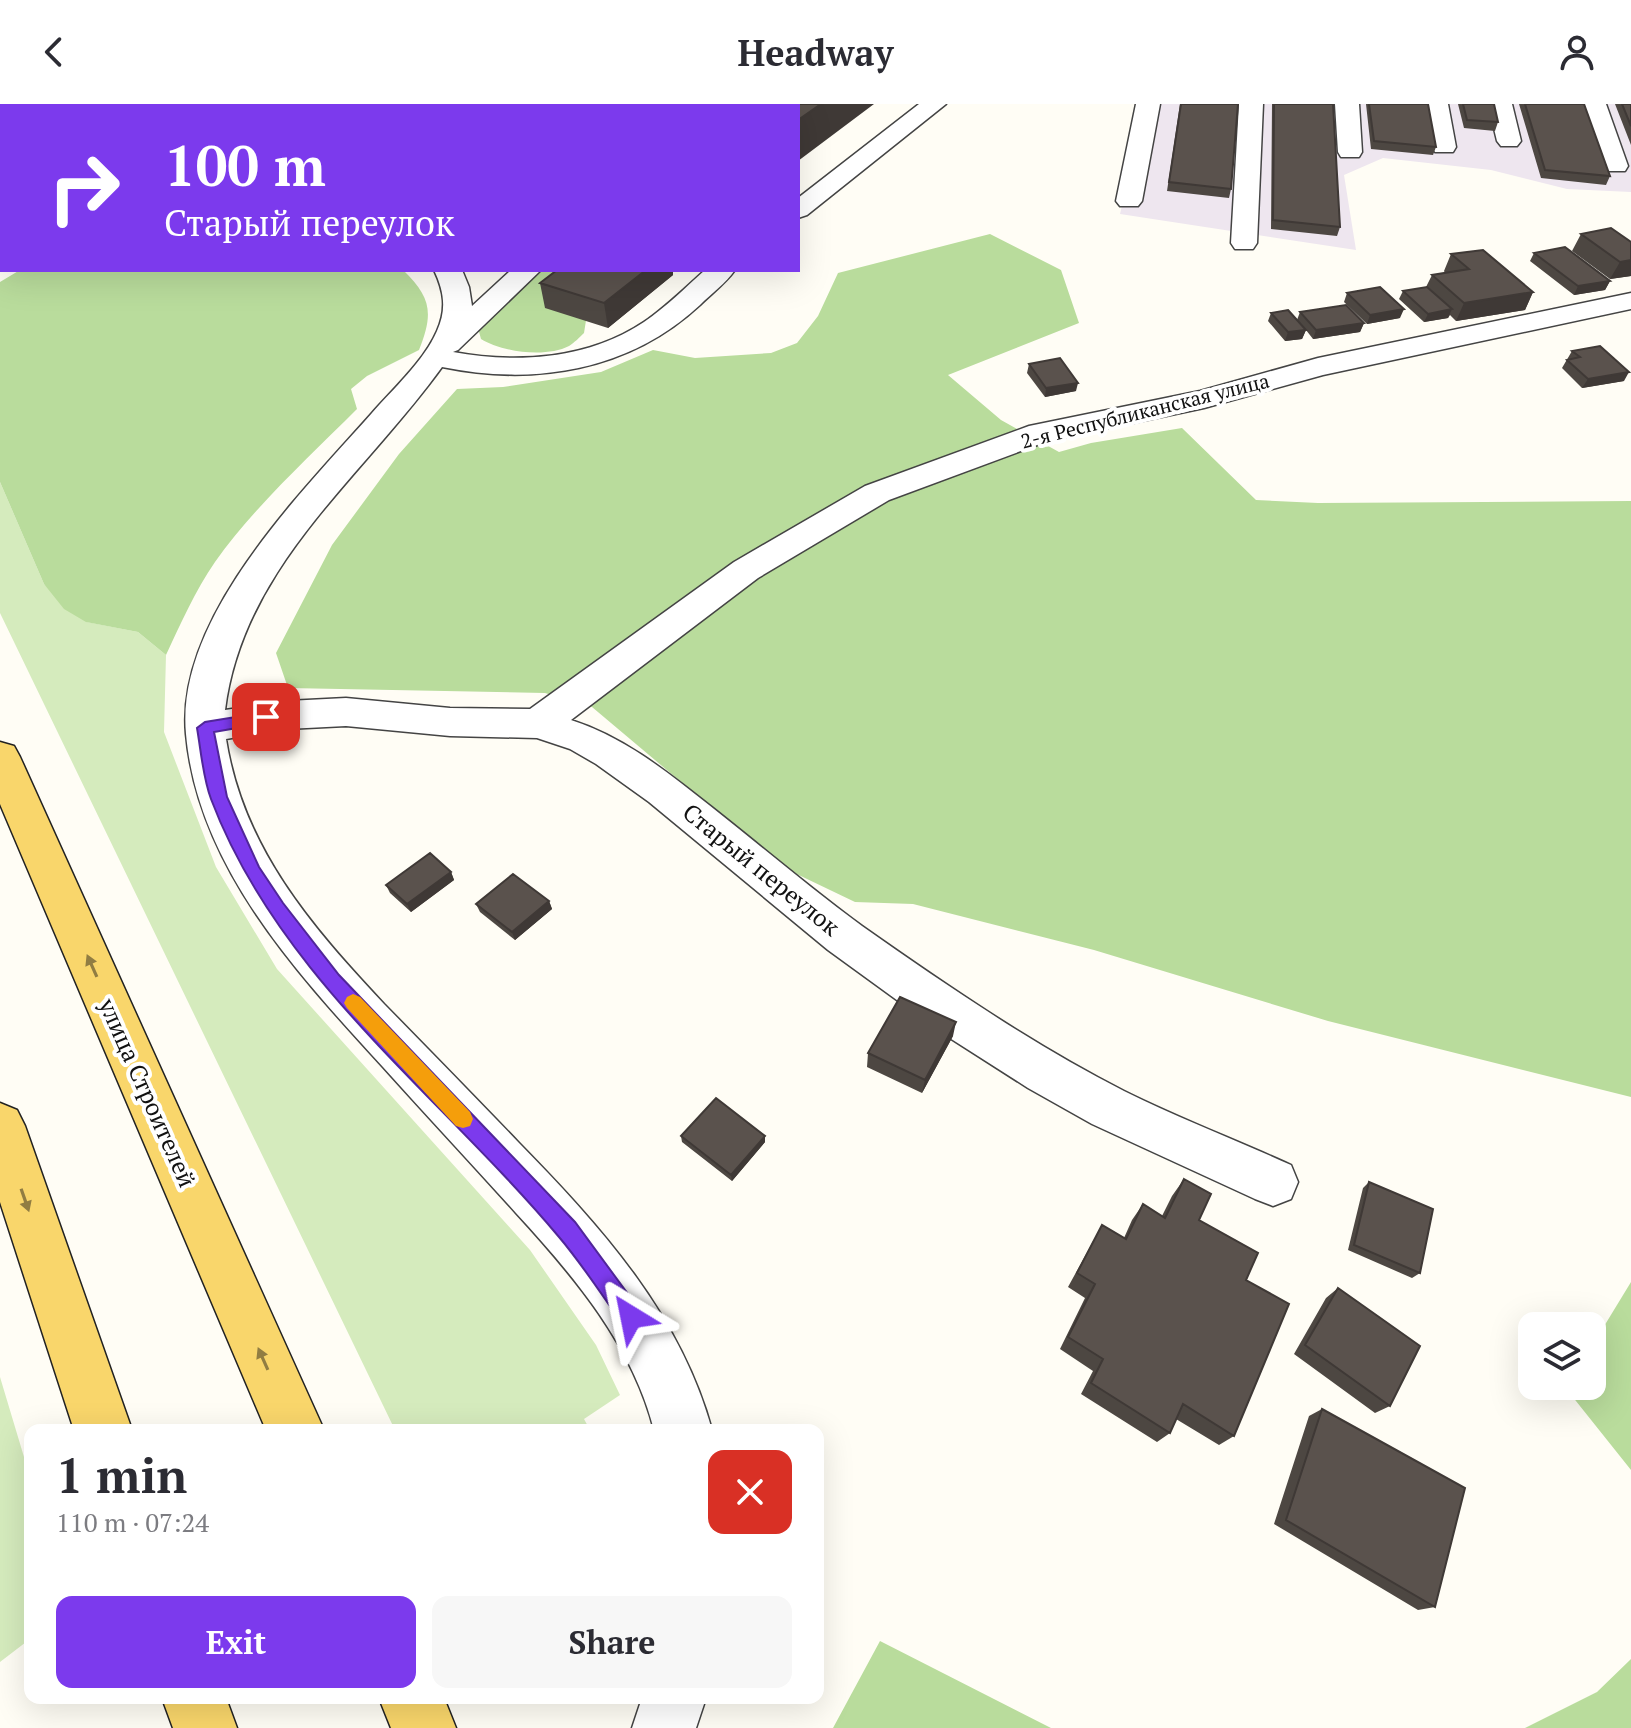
<!DOCTYPE html>
<html lang="en">
<head>
<meta charset="utf-8">
<style>
	:root { --surface:#fff; --page:#f7f7f7; --text:#2b2b33; --muted:#7c7c81; --accent:#7c3aed }
	body { margin:0; font-family:"PT Serif",serif; background:var(--page); color:var(--text); height:100vh; display:flex; flex-direction:column; font-size:30px; white-space:nowrap }
	* { box-sizing:border-box; margin:0 }
	p { font-size:26px; color:var(--muted) }
	.icon { flex:none; width:44px; height:44px; fill:none; stroke:currentColor; stroke-width:2; stroke-linecap:round; stroke-linejoin:round }
	.map { position:relative; flex:1; overflow:hidden }
	.sheet { position:absolute; left:24px; top:1320px; width:800px; height:280px; display:flex; flex-direction:column; background:var(--surface); border-radius:16px; box-shadow:0 8px 32px #0002 }
	.sheet>* { flex:none }
	.hud { position:absolute; left:0px; top:0px; width:800px; height:168px; box-shadow:0 8px 32px #0002; background:#7c3aed; color:#fff; overflow:hidden }
	.tools { position:absolute; left:1518px; top:1208px; display:grid; gap:16px }
	.tools a { display:grid; place-items:center; width:88px; height:88px; border-radius:16px; background:var(--surface); box-shadow:0 8px 32px #0002; font-size:40px }
	.pin { position:absolute; display:grid; place-items:center; width:68px; height:68px; color:#fff; margin:-34px; border-radius:16px; box-shadow:0 4px 12px #0006 }
	.me { position:absolute; width:88px; margin:-44px; rotate:325deg; stroke-linejoin:round; filter:drop-shadow(0 0 6px #0008) }
	.turn { display:flex; align-items:center; gap:28px; height:168px; padding:0 32px; font-size:36px }
	.turn .icon { width:104px; height:104px; stroke-width:2.5 }
	.turn b { display:block; font-size:56px; line-height:68px }
	.round { display:grid; place-items:center; flex:none; width:84px; height:84px; border-radius:16px; background:var(--page) }
	.summary { display:flex; align-items:center; justify-content:space-between; height:136px; padding:0 32px }
	h1 { font-size:48px; font-weight:700; line-height:60px }
	.button { display:flex; gap:16px; margin-top:auto; padding:16px 32px }
	.button a { flex:1; height:92px; border-radius:16px; background:var(--accent); color:#fff; font-size:32px; font-weight:700; line-height:92px; text-align:center }
	.button a+a { background:var(--page); color:var(--text) }
	header { display:flex; justify-content:space-between; align-items:center; height:104px; padding:0 32px; background:var(--surface); font-size:36px; font-weight:700 }
	.map>svg:first-child { display:block }
</style>
</head>
<body>
<header><svg class="icon" aria-label="back" viewBox="0 0 24 24"><path d="M15 5l-7 7 7 7"/></svg>Headway<svg class="icon" aria-label="person" viewBox="0 0 24 24"><circle cx="12" cy="8" r="4"/><path d="M4 21q1-7 8-7t8 7"/></svg></header>
<div class="map">
<svg width="1631" height="1624" viewBox="0 0 1631 1624">
	<rect width="100%" height="100%" fill="#fffdf5"/>
	<path fill="#eee6ef" d="M1146 0H1631V88L1567 85 1491 66 1383 54 1344 71 1356 146 1120 110Z"/>
	<path fill="#d5ebbd" d="M0 378 44 480 87 518 138 528 166 551 164 628 216 763 277 865 530 1146 596 1241 620 1291 584 1315 590 1326H395L0 509Z
		M0 1273 30 1373V1535L0 1558Z"/>
	<path fill="#b9dc9c" d="M990 130 1061 166 1079 219 948 271 1001 316 1059 348 1091 339 1182 324 1256 396 1318 399 1631 397V993L1328 917 1094 846 913 800 855 798 782 763 592 603 545 589 288 584 276 549 332 441 399 350 457 285 503 283 601 268 653 246 695 254 771 249 797 239 818 212 838 169Z
		M20 166H403C431 193 434 209 419 246L367 272 351 285 357 305C308 354 255 402 215 458 195 487 181 519 166 551L138 528 86 518 64 505 44 480 0 378V178Z
		M543 166H594L584 229C580 233 574 239 569 242 546 254 502 248 481 235L478 224Z
		M1631 1178V1366L1564 1282H1592V1242Z
		M880 1537 1051 1624H833Z
		M1631 1555V1624H1525L1597 1588Z"/>
	<g fill="none" stroke-linecap="round" stroke-linejoin="round">
		<g stroke="#444" stroke-width="3">
			<path id="minor" d="M258 0H283L256 2Z
				M351 0H375L350 2Z
				M715 0H739L713 2Z
				M919 0H946L807 111 798 114V94Z
				M1136 0H1160L1142 97 1138 102H1120L1116 97Z
				M1239 0H1263L1257 139 1253 145H1235L1231 139Z
				M1335 0H1359L1362 48 1359 53H1341L1338 48Z
				M1424 0H1448L1456 43 1453 48H1435L1432 43Z
				M1488 0H1512L1521 37 1517 42H1501L1497 37Z
				M1582 0H1606L1628 62 1625 67H1607L1604 62Z
				M0 145H2L0 162Z
				M434 166H462L469 183 472 202 511 166H541L458 246 453 248C517 260 589 255 644 218 666 203 685 184 705 166H735C726 179 711 190 700 201 629 267 535 282 442 263 362 374 243 462 225 606L287 597 346 594 450 604 530 605 734 458 865 382 1029 322 1200 287 1318 254 1631 189V205L1323 271 1204 304 1048 337 889 396 758 474 571 616C624 633 666 667 709 701 760 741 810 784 862 822 946 881 1032 940 1124 987 1178 1014 1236 1036 1291 1061L1298 1078 1291 1095 1273 1102 1255 1095 1092 1020 1028 984 945 931 828 846 649 698 596 660 570 645 537 634 450 632 346 622 287 625 226 635C243 744 311 822 384 900 429 946 474 992 519 1039 601 1123 680 1210 712 1326H654C633 1242 574 1172 516 1109 472 1060 427 1012 383 963 297 869 198 763 186 630 175 514 301 389 372 309 393 285 424 257 437 227 447 205 444 187 434 166Z
				M642 1594H706L696 1624H632Z"/>
		</g>
		<g stroke="#222" stroke-width="3">
			<path id="major" d="M0 638 14 642 20 653 324 1326H266L0 700Z
				M0 999 17 1006 25 1022 132 1326H74L0 1098Z
				M162 1594H226L237 1624H173Z
				M379 1594H444L456 1624H391Z"/>
		</g>
		<use href="#minor" fill="#fff" fill-rule="evenodd"/>
		<use href="#major" fill="#f9d66b" fill-rule="evenodd"/>
	</g>
	<path fill="#4d4742" d="M1180 0H1238L1231 85 1229 94 1167 87Z
		M1272 0H1333L1340 123 1337 132 1271 125Z
		M1366 0H1428L1436 43 1433 51 1371 45Z
		M1458 0H1494L1498 18 1495 27 1464 24Z
		M1519 0H1584L1610 72 1606 81 1541 74Z
		M1615 0H1631V41Z
		M1611 124 1631 172 1610 175 1572 147 1581 130Z
		M1534 149 1610 177 1605 186 1574 191 1530 157Z
		M1451 150 1533 188 1525 206 1456 217 1450 211 1448 214 1424 218 1399 195 1403 187 1426 183 1432 171 1445 169 1444 167Z
		M673 171 608 224 545 204 540 179Z
		M1347 189 1400 214 1367 220 1344 198Z
		M1300 208 1364 219 1360 228 1313 235 1306 226 1302 235 1285 237 1268 217 1271 209 1297 216Z
		M1572 247 1624 277 1582 284 1562 264Z
		M1029 260 1076 287 1045 293 1027 269Z
		M451 768 454 776 411 808 390 789 386 781Z
		M549 797 552 805 515 836 480 808 476 800Z
		M953 932 922 989 867 963 868 949Z
		M681 1032H765V1038L732 1077 682 1038Z
		M1184 1075 1199 1116 1246 1176 1234 1332 1219 1341 1176 1315 1170 1329 1157 1338 1081 1290 1093 1267 1060 1245 1085 1194 1068 1183 1102 1121 1124 1134 1132 1116 1143 1100 1162 1112 1172 1092Z
		M1369 1078 1420 1169 1412 1174 1348 1146 1363 1084Z
		M1338 1184 1390 1302 1375 1309 1294 1250 1326 1194Z
		M1322 1305 1435 1503 1418 1506 1274 1420 1309 1312Z"/>
	<path fill="#3f3936" d="M229 0H248L244 2H225Z
		M821 0H874L798 57V16Z
		M1631 156V172L1610 175 1620 158Z
		M646 166H673V171L608 224 604 199Z
		M1610 177 1605 186 1574 191 1578 182Z
		M1533 188 1525 206 1456 217 1464 199Z
		M1404 205 1400 214 1367 220 1370 211Z
		M1452 205 1448 214 1424 218 1428 210Z
		M1364 219 1360 228 1313 235 1316 226Z
		M1306 226 1302 235 1285 237 1288 228Z
		M1629 268 1624 277 1582 284 1588 275Z
		M1078 279 1076 287 1045 293 1046 284Z
		M451 768 454 776 411 808 407 800Z
		M549 797 552 805 515 836 512 828Z
		M956 918 953 932 922 989 925 976Z
		M765 1032V1038L732 1077 731 1071Z"/>
	<path fill="#5a524d" stroke="#3f3936" stroke-width="2" d="M138 0H229L225 2H134Z
		M753 0H821L798 16V2H750Z
		M1181 0H1238L1231 85 1169 78Z
		M1274 0H1333L1340 123 1273 116Z
		M1369 0H1428L1436 43 1374 37Z
		M1463 0H1494L1498 18 1467 16Z
		M1525 0H1584L1610 72 1545 66Z
		M1622 0H1631V22Z
		M1611 124 1631 138V156L1620 158 1581 130Z
		M1565 143 1610 177 1578 182 1534 149Z
		M1483 146 1533 188 1464 199 1432 171 1469 165 1451 150Z
		M557 166H646L604 199 540 179Z
		M1380 183 1404 205 1370 211 1347 189Z
		M1427 183 1452 205 1428 210 1403 187Z
		M1346 201 1364 219 1316 226 1300 208Z
		M1288 206 1306 226 1288 228 1271 209Z
		M1600 242 1629 268 1588 275 1567 256 1580 253 1572 247Z
		M1060 254 1078 279 1046 284 1029 260Z
		M430 749 451 768 407 800 386 781Z
		M513 770 549 797 512 828 476 800Z
		M900 893 956 918 925 976 868 949Z
		M716 994 765 1032 731 1071 681 1032Z
		M1184 1075 1211 1090 1199 1116 1258 1149 1246 1176 1289 1200 1234 1332 1183 1300 1170 1329 1091 1279 1103 1255 1068 1233 1095 1180 1077 1169 1102 1121 1126 1135 1143 1100 1165 1114Z
		M1369 1078 1433 1105 1420 1169 1354 1141Z
		M1338 1184 1420 1242 1390 1302 1305 1241Z
		M1322 1305 1465 1384 1435 1503 1286 1416Z"/>
	<defs><path id="oneway-solid" d="M-6-.8H1V-3.2L6.5 0L1 3.2V.8H-6Z" transform="scale(2)"/></defs>
	<g fill="#917d42">
		<use href="#oneway-solid" transform="translate(92 862) rotate(-114)"/>
		<use href="#oneway-solid" transform="translate(25 1096) rotate(71)"/>
		<use href="#oneway-solid" transform="translate(263 1255) rotate(-114)"/>
	</g>
	<path fill="#7c3aed" stroke="#51269a" stroke-width="2" d="M266 608 274 613 271 618 214 628 227 693 259 763 283 799 339 871 575 1118 639 1205 642 1213 639 1221 631 1224 623 1221C602 1191 582 1160 559 1133 440 991 278 873 211 695 203 674 201 647 197 624L205 618Z"/>
	<path fill="#f59e0b" d="M353 890 360 893 470 1008 473 1015 470 1022 463 1024 456 1022 347 904 344 899 347 893Z"/>
	<g text-anchor="middle" stroke-width="8" stroke-linejoin="round" paint-order="stroke">
		<g font-size="20" fill="#111" stroke="#fff">
			<text transform="translate(1145 307) rotate(-14)" y="7">2-я Республиканская улица</text>
		</g>
		<g font-size="24" fill="#111" stroke="#fff">
			<text transform="translate(761 766) rotate(39)" y="8">Старый переулок</text>
			<text transform="translate(147 989) rotate(66)" y="8">улица Строителей</text>
		</g>
	</g>
</svg>
<div class="tools">
<a><svg class="icon" aria-label="layers" viewBox="0 0 24 24"><path d="M12 4l9 5-9 5-9-5zM3 14l9 5 9-5"/></svg></a>
</div>
<div class="pin" style="left:266px;top:613px;background:#d93025"><svg class="icon" aria-label="arrive" viewBox="0 0 24 24"><path d="M6 21V4h12l-3 4 3 4H6"/></svg></div>
<svg class="me" style="left:631px;top:1213px" viewBox="-20 -20 40 40"><path d="M0-17L14 15 0 8-14 15z" fill="#7c3aed" stroke="#fff" stroke-width="4"/></svg>
<div class="hud">
<div class="turn"><svg class="icon" aria-label="right" viewBox="0 0 24 24"><path d="M7 20v-9h11M14 6l5 5-5 5"/></svg><div><b>100 m</b>Старый переулок</div></div>
</div>
<section class="sheet">
<div class="summary"><div><h1>1 min</h1><p>110 m · 07:24</p></div><a class="round" style="background:#d93025;color:#fff"><svg class="icon" aria-label="close" viewBox="0 0 24 24"><path d="M6 6l12 12M18 6L6 18"/></svg></a></div>
<div class="button"><a>Exit</a><a>Share</a></div>
</section>
</div>
</body>
</html>
